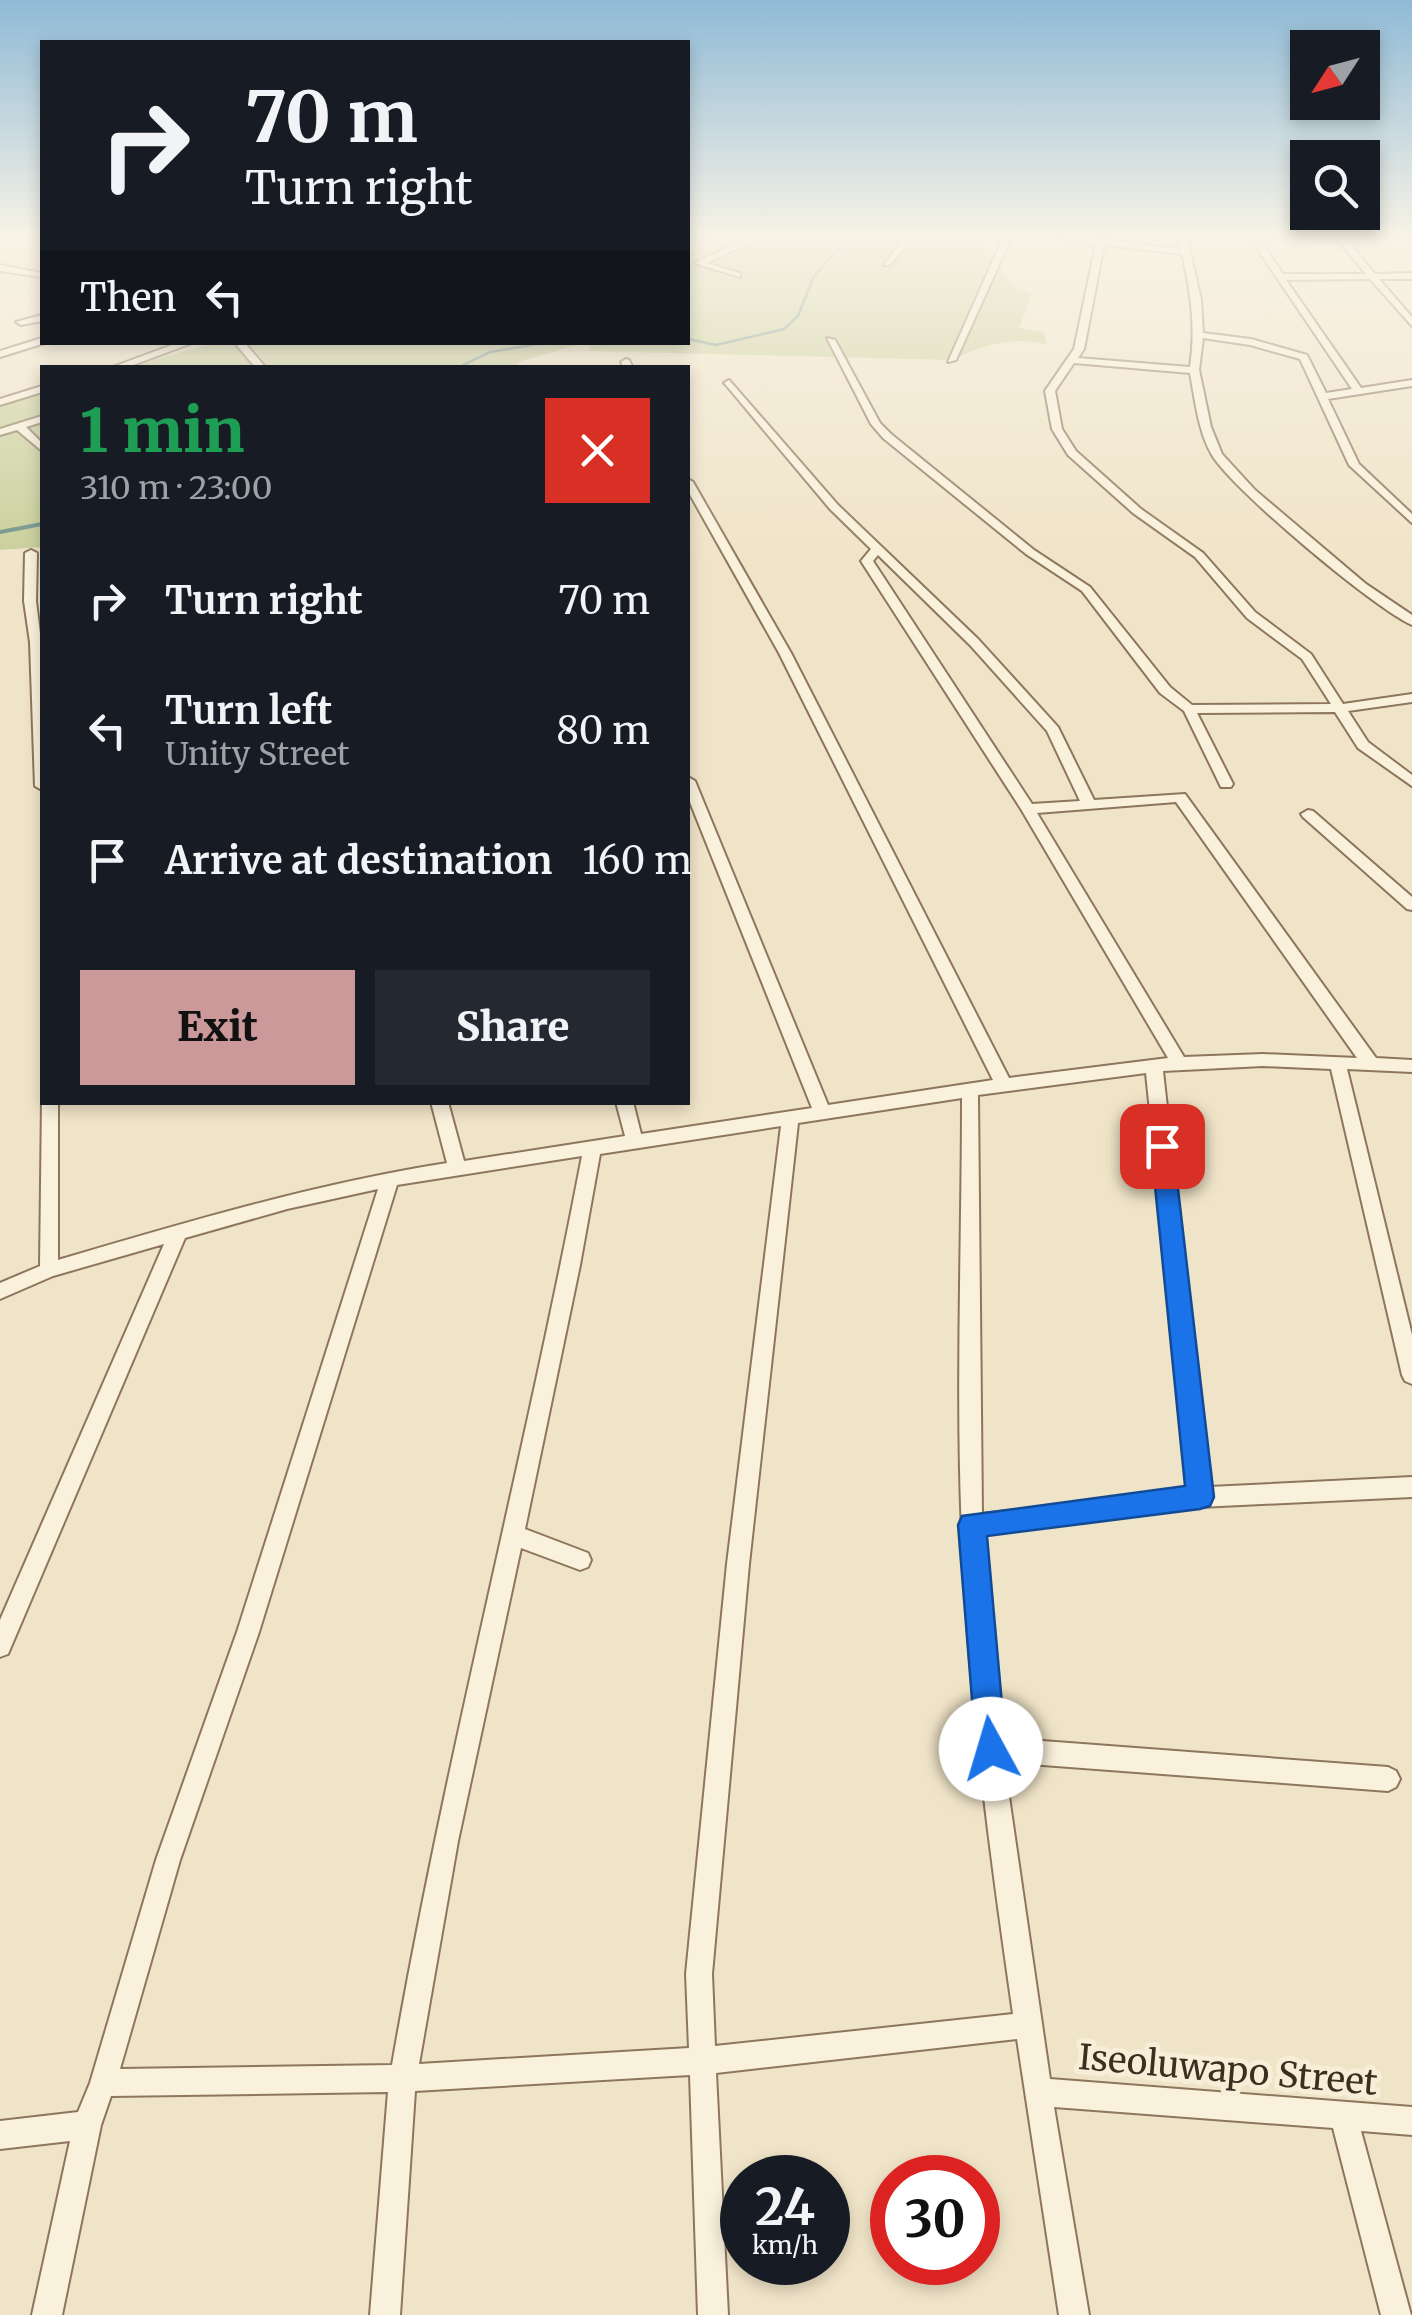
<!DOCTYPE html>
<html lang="en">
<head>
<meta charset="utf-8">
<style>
	:root { --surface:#171b24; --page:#242831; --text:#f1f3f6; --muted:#9ea1a6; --accent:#cc999b }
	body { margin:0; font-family:Merriweather,serif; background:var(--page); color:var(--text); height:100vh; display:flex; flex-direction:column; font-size:38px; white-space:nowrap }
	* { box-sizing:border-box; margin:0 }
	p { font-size:32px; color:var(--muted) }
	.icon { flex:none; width:55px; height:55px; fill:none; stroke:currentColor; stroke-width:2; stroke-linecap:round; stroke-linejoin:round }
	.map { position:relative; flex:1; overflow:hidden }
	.panel { position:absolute; left:40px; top:365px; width:650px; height:740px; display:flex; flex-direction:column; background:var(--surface); border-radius:0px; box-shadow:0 5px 15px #0003 }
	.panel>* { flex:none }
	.top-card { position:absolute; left:40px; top:40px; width:650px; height:305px; border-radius:0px; box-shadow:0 5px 15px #0003; background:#171b24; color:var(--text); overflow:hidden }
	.needle { width:65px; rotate:234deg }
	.controls { position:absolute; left:1290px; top:30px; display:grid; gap:20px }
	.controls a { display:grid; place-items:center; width:90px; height:90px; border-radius:0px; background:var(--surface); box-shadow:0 5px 15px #0003; font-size:50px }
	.speed { position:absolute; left:720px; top:2155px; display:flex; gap:20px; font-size:50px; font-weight:700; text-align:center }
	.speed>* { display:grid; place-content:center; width:130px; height:130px; border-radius:50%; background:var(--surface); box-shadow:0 5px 15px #0003; line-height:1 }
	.speed small { font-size:25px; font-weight:400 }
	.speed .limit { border:15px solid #d22; background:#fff; color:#111 }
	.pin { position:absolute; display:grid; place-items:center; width:85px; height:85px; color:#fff; margin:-42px; border-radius:20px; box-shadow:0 5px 15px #0006 }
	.me { position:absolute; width:110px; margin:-55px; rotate:354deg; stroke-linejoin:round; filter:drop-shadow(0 0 8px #0008) }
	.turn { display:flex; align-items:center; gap:35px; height:210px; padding:0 40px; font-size:45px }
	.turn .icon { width:130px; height:130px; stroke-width:2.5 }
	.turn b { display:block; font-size:70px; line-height:85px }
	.then { display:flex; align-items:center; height:95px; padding:0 40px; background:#0003; gap:20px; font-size:38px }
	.round { display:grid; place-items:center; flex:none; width:105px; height:105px; border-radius:0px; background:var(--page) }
	.headline { display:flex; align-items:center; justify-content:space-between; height:170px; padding:0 40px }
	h1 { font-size:60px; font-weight:800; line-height:75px; color:#1e9e55 }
	.button { display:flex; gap:20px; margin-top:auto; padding:20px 40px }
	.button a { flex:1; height:115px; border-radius:0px; background:var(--accent); color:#111; font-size:40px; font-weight:800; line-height:115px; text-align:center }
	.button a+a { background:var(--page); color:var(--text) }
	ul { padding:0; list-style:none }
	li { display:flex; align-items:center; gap:30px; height:130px; padding:0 40px }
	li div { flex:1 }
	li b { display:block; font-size:38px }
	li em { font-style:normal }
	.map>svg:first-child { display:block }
</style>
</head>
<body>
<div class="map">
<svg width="1412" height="2315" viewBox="0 0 1412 2315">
	<rect width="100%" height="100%" fill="#f0e4c8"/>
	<path fill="#c9cf9b" d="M688 238H980L1011 285 1032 293 1019 328 1044 332 1046 344C1012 337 984 344 953 360L589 351 591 343 688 342Z
		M216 343H584L518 362 516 367 123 368Z
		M42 389V547L0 550V400Z"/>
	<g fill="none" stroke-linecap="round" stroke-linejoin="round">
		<path stroke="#6f938a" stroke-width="2.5" d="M688 339 716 345 784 329 798 316 814 276 848 238
			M457 368 490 352 550 342"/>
		<path stroke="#6f938a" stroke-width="4" d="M0 532 42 524"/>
		<g stroke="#8d765c" stroke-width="4">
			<path id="minor" d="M749 238H761L706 263 740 273V277L694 263Z
				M904 238H913L890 265H884Z
				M1003 238H1011L956 360 948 362Z
				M1057 238H1087L1181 249 1179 238H1187L1201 300 1203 333 1251 339 1307 355 1326 393 1352 389 1250 238H1258L1283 274H1366L1336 238H1345L1375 274 1412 273V279H1379L1412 317V326L1370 279 1286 280 1361 388 1412 380V386L1328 399 1359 464 1412 514V523L1349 465 1300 359 1250 345 1203 338 1199 370 1211 427 1222 454 1255 490 1366 584 1412 615V625C1375 609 1232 489 1212 455 1198 431 1195 399 1190 373L1074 363 1055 391 1062 429 1076 451 1141 509 1203 553 1255 612 1311 654 1343 704 1412 694V702L1348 711 1368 742 1412 775V786L1358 748 1335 712 1197 713 1233 784 1231 787H1221L1184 711 1160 693 1082 591 1026 554 883 438 871 424 827 338 835 340 880 423 891 434 1034 550 1090 587 1170 687 1192 705 1331 704 1302 659 1247 618 1195 557 1133 513 1068 455 1052 429 1045 391 1074 349 1096 244ZM1104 245 1182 254C1191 293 1196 327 1190 367L1078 358 1084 349Z
				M0 265 42 273V277L0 271Z
				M42 315V321L21 325 16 322Z
				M42 338 45 343 0 357V351Z
				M180 342H195L125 368H110Z
				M234 342H244L266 368H256Z
				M626 359 629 360 633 368H624L621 362Z
				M729 380 838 505 978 639 1058 727 1094 800 1185 794 1376 1058 1412 1060V1072L1347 1069 1412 1335V1384L1405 1381 1402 1375 1331 1069 1263 1066 1163 1071 1209 1487 1412 1477V1497L1200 1507 983 1534 1002 1738 1388 1767 1396 1771 1400 1779 1396 1787 1388 1791 1004 1762 1050 2079 1412 2107V2135L1361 2131 1411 2315H1381L1333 2128 1054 2107 1089 2315H1059L1017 2039 716 2073 728 2315H698L690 2075 415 2091 400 2315H370L388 2092 111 2096 101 2125 62 2315H32L70 2141 0 2149V2121L78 2112 90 2083 156 1860 237 1632 378 1189 287 1209 185 1238 8 1654 0 1657V1620L164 1244 53 1276 0 1299V1283L40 1266 42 1100V1102H58V1260C187 1222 314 1184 447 1163L431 1102H448L464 1161 625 1136 616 1102H633L641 1134 812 1108 688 797V777L695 781 828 1105 993 1080 779 653 688 491V479L693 482 791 653 1009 1078 1168 1058 1021 809 861 561 871 549 830 509 726 385 724 383ZM878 555 970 645 1047 731 1080 801 1032 804 873 561ZM1176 802 1357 1058 1263 1054 1184 1057 1037 813ZM1146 1073 1189 1489 982 1514 978 1095ZM962 1098C962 1250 955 1402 963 1553 970 1707 991 1861 1013 2014L715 2046 712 1974 749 1564 798 1123ZM781 1126 727 1564 686 1974 689 2048 419 2064 458 1841 521 1548 580 1570 588 1567 591 1560 588 1553 525 1529 580 1265 600 1154ZM582 1156C524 1461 445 1759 392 2065L120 2069 180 1860 259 1632 397 1185Z
				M42 386V392L0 405V399Z
				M42 416V422L26 427 42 443V451L17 430 0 435V429Z
				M31 550 37 553 36 601 42 650V790L35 786 30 642 24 601 25 553Z
				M1308 810 1313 811 1412 897V910L1407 909 1303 817 1301 814Z"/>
		</g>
		<use href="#minor" fill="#faf1dc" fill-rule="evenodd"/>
	</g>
	<linearGradient id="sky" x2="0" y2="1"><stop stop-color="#8fbad6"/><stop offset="0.42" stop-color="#f8f3e6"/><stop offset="1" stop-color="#f8f3e6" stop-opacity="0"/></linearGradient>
	<rect width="1412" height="563" fill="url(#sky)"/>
	<path fill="#1a73e8" stroke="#114b97" stroke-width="2.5" d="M1162 1137 1173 1146 1214 1497 1210 1506 1200 1509 987 1536 1006 1749 1002 1760 991 1765 980 1760 976 1749 958 1525 962 1516 1185 1486 1151 1146Z"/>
	<g text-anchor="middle" stroke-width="10" stroke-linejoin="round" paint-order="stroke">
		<g font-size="35" fill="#3d2e20" stroke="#f7eed8">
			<text transform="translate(1228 2070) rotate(5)" y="12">Iseoluwapo Street</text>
		</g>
	</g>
</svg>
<div class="controls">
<a><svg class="needle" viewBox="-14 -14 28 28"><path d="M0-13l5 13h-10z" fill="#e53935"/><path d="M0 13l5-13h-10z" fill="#9ea1a6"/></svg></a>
<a><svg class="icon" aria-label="search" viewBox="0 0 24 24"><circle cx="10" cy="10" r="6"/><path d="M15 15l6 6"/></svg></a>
</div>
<div class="speed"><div>24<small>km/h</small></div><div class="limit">30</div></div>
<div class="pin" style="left:1162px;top:1146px;background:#d93025"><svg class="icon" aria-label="arrive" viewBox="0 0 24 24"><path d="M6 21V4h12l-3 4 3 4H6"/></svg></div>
<svg class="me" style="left:991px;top:1749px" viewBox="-20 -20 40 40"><circle r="19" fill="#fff"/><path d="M0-13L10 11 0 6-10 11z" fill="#1a73e8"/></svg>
<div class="top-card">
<div class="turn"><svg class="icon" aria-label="right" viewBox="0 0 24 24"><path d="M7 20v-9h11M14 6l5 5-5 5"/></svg><div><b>70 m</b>Turn right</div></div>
<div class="then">Then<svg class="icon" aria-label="left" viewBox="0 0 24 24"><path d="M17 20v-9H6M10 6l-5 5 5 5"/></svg></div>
</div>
<section class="panel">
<div class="headline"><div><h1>1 min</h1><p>310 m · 23:00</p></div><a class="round" style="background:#d93025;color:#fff"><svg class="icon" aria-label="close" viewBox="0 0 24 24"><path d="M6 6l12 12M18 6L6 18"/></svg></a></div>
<ul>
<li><svg class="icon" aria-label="right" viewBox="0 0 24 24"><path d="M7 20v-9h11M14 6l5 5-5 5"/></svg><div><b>Turn right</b></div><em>70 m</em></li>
<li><svg class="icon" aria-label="left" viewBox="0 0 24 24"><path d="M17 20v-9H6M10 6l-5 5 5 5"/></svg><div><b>Turn left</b><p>Unity Street</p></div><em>80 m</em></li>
<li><svg class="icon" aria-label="arrive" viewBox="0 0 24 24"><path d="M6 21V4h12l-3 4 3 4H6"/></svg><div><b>Arrive at destination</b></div><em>160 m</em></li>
</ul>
<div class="button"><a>Exit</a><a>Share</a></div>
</section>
</div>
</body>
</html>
